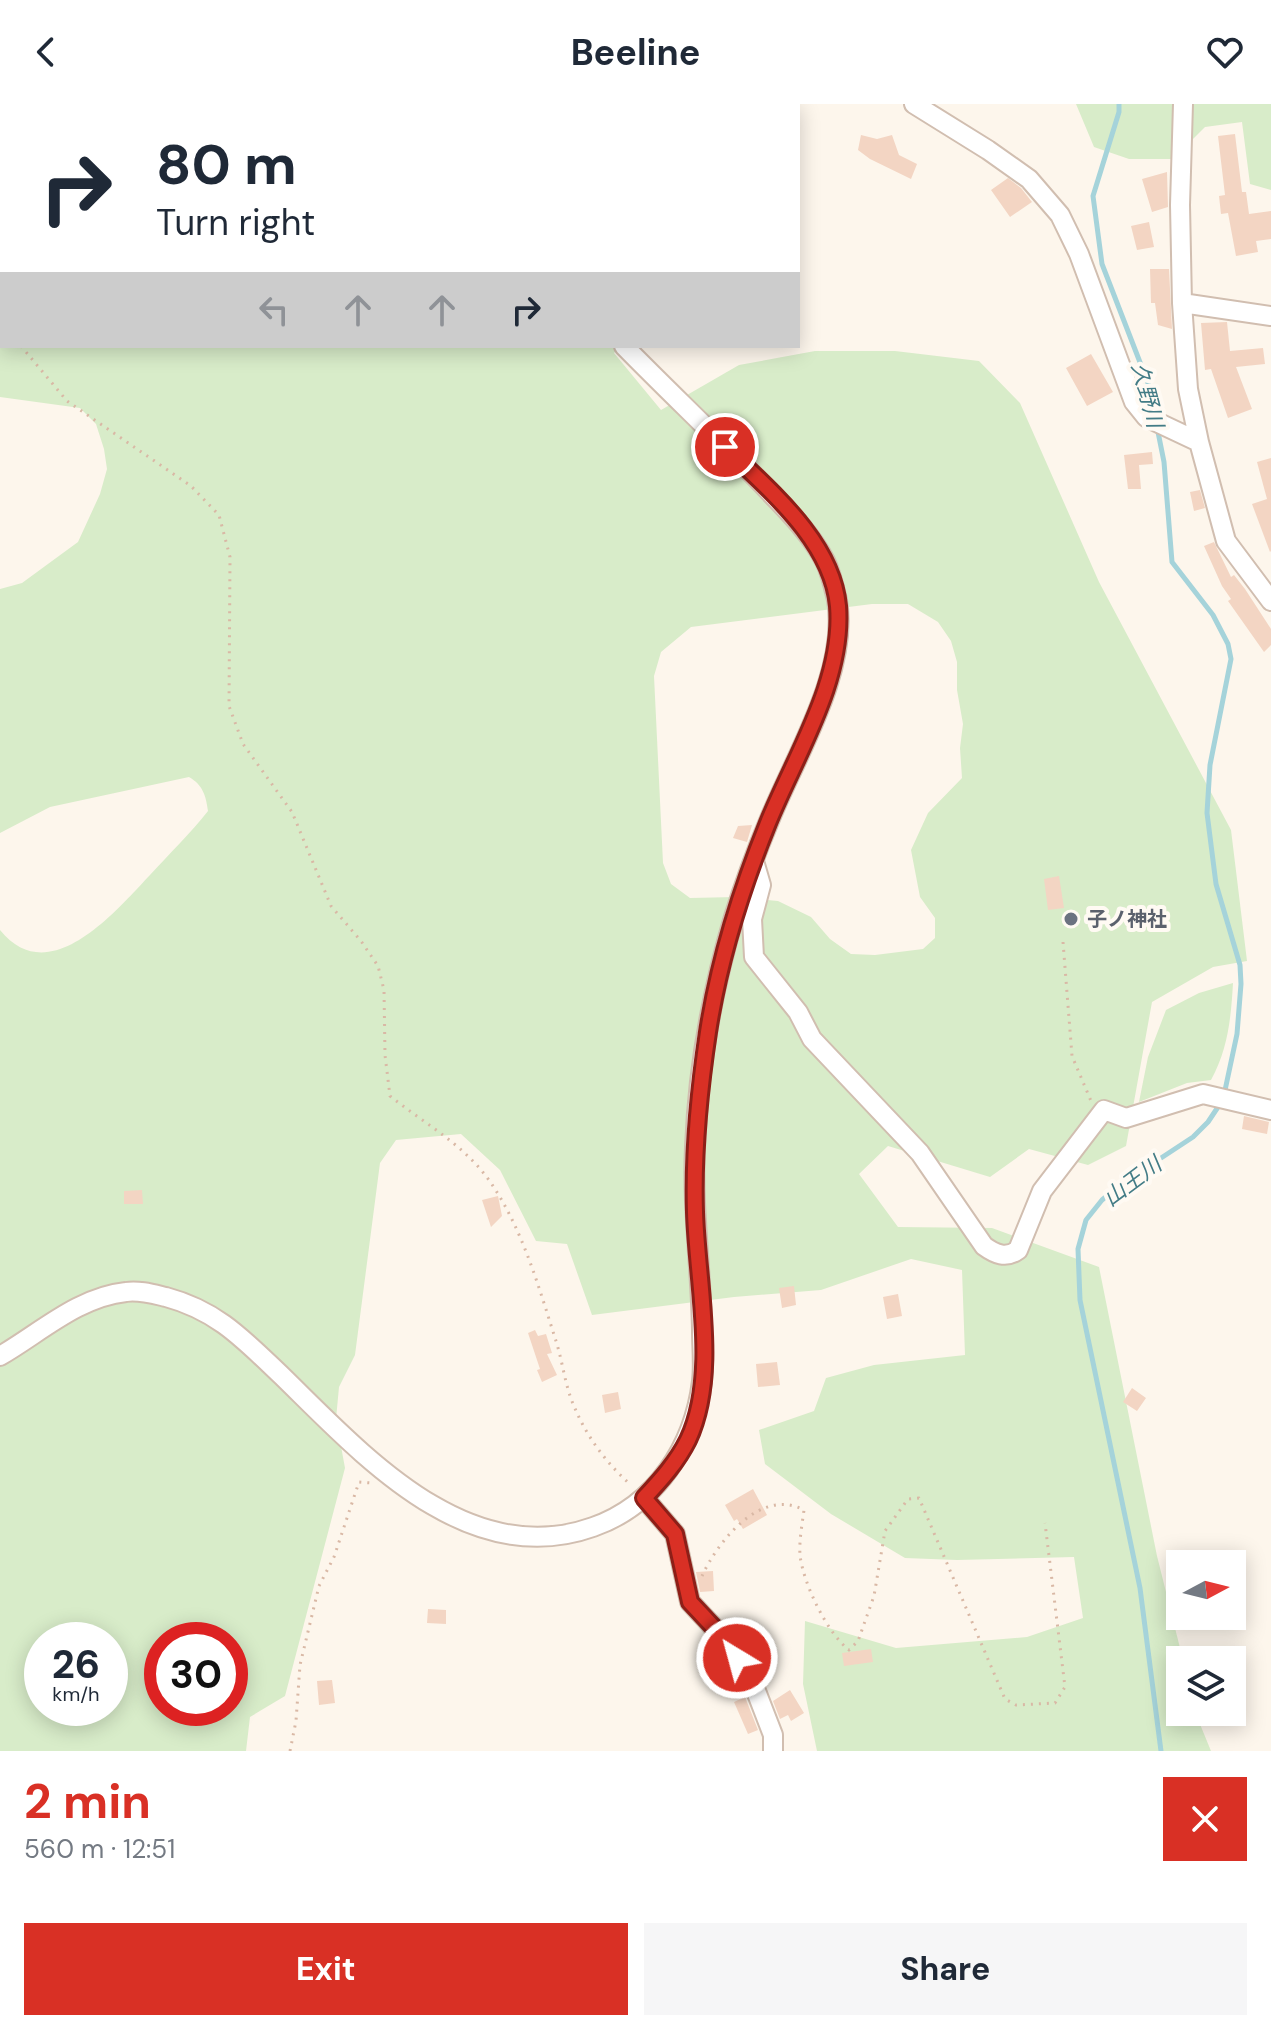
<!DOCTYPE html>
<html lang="en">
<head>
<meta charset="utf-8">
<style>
	:root { --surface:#fff; --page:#f6f6f7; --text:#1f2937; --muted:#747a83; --accent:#d93025 }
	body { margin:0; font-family:"DM Sans","Noto Sans JP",sans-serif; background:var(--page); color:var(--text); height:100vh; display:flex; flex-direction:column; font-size:30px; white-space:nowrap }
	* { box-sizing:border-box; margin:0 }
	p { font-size:26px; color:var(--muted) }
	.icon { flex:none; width:44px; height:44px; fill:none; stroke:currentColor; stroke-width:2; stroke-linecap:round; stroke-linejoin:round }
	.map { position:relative; height:1647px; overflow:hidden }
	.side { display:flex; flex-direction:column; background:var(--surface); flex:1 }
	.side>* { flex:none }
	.hud { position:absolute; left:0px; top:0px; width:800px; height:244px; box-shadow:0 4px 20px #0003; background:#fff; color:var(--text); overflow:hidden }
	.needle { width:52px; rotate:83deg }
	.tools { position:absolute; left:1166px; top:1446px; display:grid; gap:16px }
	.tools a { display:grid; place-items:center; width:80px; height:80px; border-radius:0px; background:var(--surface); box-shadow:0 4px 20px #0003; font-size:40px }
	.speed { position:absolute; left:24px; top:1518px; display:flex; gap:16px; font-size:40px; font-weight:700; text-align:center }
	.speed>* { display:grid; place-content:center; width:104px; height:104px; border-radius:50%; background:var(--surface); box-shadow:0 4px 20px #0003; line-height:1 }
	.speed small { font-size:20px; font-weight:400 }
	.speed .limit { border:12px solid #d22; background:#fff; color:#111 }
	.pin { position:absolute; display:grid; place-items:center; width:68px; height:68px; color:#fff; margin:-34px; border:4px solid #fff; border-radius:50%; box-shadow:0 2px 8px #0007 }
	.me { position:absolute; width:88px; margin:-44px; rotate:323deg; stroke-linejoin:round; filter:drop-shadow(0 0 6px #0008) }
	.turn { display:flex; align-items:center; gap:28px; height:168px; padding:0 24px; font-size:36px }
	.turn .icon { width:104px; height:104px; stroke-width:2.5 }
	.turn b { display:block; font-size:56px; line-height:68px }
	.lanes { display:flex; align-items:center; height:76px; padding:0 24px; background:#0003; justify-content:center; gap:40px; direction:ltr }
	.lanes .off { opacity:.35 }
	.round { display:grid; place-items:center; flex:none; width:84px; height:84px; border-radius:0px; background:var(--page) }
	.summary { display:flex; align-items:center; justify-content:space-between; height:136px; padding:0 24px }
	h1 { font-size:48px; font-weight:700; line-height:60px; color:var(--accent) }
	.action { display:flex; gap:16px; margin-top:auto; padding:16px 24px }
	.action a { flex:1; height:92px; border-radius:0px; background:var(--accent); color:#fff; font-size:32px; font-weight:700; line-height:92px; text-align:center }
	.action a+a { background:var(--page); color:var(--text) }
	header { display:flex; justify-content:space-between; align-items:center; height:104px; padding:0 24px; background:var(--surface); font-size:36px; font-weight:700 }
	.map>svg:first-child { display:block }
</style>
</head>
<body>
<header><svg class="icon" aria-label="back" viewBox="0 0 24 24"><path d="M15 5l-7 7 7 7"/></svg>Beeline<svg class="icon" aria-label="heart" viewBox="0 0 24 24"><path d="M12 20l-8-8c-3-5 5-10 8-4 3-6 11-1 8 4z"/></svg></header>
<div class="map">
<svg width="1271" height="1647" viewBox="0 0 1271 1647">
	<rect width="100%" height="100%" fill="#fdf6ec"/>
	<path fill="#d8ecc9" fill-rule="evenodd" d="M0 0H539L2 2V242H620L614 249 661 306 739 261 815 247H895L979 257 1020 299 1099 478 1231 726 1247 857 1213 863 1152 898 1126 1042 1088 1061 1029 1045 990 1073 888 1042 859 1070 898 1123 992 1124 1099 1163 1157 1452 1183 1556H1180V1608H1195L1211 1647H817L803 1580 805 1517 896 1544 1027 1533 1083 1514 1074 1453 957 1456 905 1454 831 1410 765 1360 759 1326 814 1307 826 1274 874 1261 965 1251 962 1166 911 1155 821 1186 734 1193 592 1211 567 1140 536 1137 500 1066 461 1030 396 1036 380 1059 355 1251 339 1283 336 1315 345 1364 285 1592 250 1613 246 1647H0V826C49 887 115 808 150 771 169 750 190 730 208 707 206 692 203 681 189 673L50 703 0 729V485L22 479 78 438 100 390 107 365 104 345 96 320 80 304 0 293ZM872 500H908L938 518 951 537 957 558V586L963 620 960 644 962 674 928 709 911 746 920 793 935 814V834L923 845 875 851 851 850 830 835 811 813 778 797 736 793 690 794 671 780 663 759 654 572 661 548 691 523ZM42 1536H110V1604H42ZM162 1536H230V1604H162Z
		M1076 0H1271V86L1250 80 1242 18 1205 23 1173 55H1129L1094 43Z
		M1233 879C1231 914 1228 945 1211 976L1187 979 1139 998 1148 953 1166 906 1199 889Z"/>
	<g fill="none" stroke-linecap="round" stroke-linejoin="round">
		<path stroke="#a5d3da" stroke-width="5" d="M1119 0V8L1093 92 1102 160 1148 279 1154 310
			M1157 323 1164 358 1172 458 1213 511 1228 540 1231 555 1210 661 1207 709 1216 780 1240 861 1241 880 1237 930 1224 991
			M1161 1647 1140 1484 1080 1196 1078 1145 1086 1116 1102 1096 1120 1081 1193 1033 1208 1018 1220 1000"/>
	</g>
	<path fill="#f3d5c3" d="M1235 30 1242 88H1246L1249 110 1271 107V135L1256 137 1258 148 1236 152 1228 109 1221 110 1219 92 1225 91 1218 32Z
		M861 31 877 35 892 31 899 51 917 60 911 75 870 55 858 46Z
		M1167 68 1168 103 1152 108 1142 75Z
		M1008 74 1021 84 1032 98 1010 113 991 86Z
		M1149 118 1154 143 1137 146 1131 122Z
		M1150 165H1169L1172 225 1158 221 1155 199H1151Z
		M1227 218 1230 247 1263 244 1265 260 1236 263 1252 305 1228 314 1211 265 1205 266 1201 219Z
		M1091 250 1113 288 1087 302 1066 264Z
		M1152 348 1153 360 1139 361 1141 385H1128L1124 351Z
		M1271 354V447L1270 448 1252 400 1267 395 1257 358Z
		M1200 386 1205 404 1194 407 1190 388Z
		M1214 438 1231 473 1234 471 1245 485 1271 525V541L1264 548 1228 497 1231 495 1222 482 1204 442Z
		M752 721 747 738 733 734 738 722Z
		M1059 772 1064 804 1048 806 1044 775Z
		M1244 1012 1269 1018 1267 1030 1242 1025Z
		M142 1086 143 1100H124V1087Z
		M498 1092 502 1112 491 1123 482 1096Z
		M794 1182 796 1201 782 1204 779 1184Z
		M898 1190 902 1212 887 1215 883 1193Z
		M535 1226 538 1232 546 1230 552 1249 547 1250 557 1271 542 1278 537 1266 540 1265 528 1229Z
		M777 1258 780 1281 758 1283 756 1260Z
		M1132 1284 1146 1294 1137 1307 1123 1298Z
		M618 1288 621 1305 605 1309 602 1291Z
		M753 1385 767 1411 743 1425 737 1415 734 1417 725 1401Z
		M713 1467 714 1487 700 1488 696 1468Z
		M428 1505 446 1506V1520L427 1519Z
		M871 1545 873 1558 844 1562 842 1549Z
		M332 1576 335 1599 319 1601 317 1577Z
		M790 1586 804 1609 791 1617 788 1611 780 1615 773 1597Z
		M745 1593 758 1626 748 1630 734 1598Z"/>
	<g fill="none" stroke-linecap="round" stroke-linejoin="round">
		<g stroke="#d1beb0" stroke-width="22">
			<path id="minor" d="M914 0 988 46 1029 75 1060 111 1079 150 1134 298 1146 313 1199 338
				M1183 0 1180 101 1182 199 1188 285 1199 338 1226 437 1271 497
				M623 2 625 0
				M1182 199 1271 212
				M754 757 761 781 752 815 754 853 798 908 812 935 920 1049 984 1142C995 1150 1006 1155 1018 1146L1042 1087 1104 1006 1126 1014 1203 990 1271 1006
				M0 1252C40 1229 78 1193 126 1188 139 1186 153 1190 166 1193 218 1207 244 1236 282 1272 362 1350 467 1468 593 1423 656 1401 694 1342 702 1277 704 1260 702 1243 702 1226 701 1165 692 1104 695 1043 698 966 712 887 734 813 744 781 756 748 769 717 795 652 849 568 837 496 834 483 831 469 825 457 810 428 783 402 761 379 716 332 669 288 624 242
				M644 1394 675 1430 690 1498 718 1528 743 1564 756 1587 773 1631V1646"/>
		</g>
		<path stroke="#d9b8a5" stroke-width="3" stroke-dasharray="2 6" stroke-linecap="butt" d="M0 219 2 220
			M21 242 67 297 191 382 219 411 230 453 229 602 243 640 292 708 331 802 361 837 378 862 384 886 385 951 390 992C425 1020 465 1041 491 1079 523 1126 539 1184 556 1237 563 1259 565 1282 574 1302 586 1332 607 1360 631 1381
			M1063 838 1072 952 1091 997
			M702 1472C718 1437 761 1383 804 1406 802 1421 799 1437 800 1451 803 1479 827 1529 849 1546L858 1537 874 1492 885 1427 908 1395 919 1394 1005 1595 1016 1601 1055 1599 1065 1583 1045 1419
			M290 1647 296 1617 300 1561 319 1482 334 1453 359 1378 371 1379"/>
		<use href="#minor" stroke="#fff" stroke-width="18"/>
	</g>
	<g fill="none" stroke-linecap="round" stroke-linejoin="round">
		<g stroke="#8d1f18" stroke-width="20">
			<path id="route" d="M725 343C769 386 832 437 838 502 844 576 795 652 768 719 741 786 719 856 708 928 699 988 693 1047 695 1108 697 1179 719 1270 688 1336 677 1358 661 1376 644 1394L675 1430 690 1498 718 1528 737 1554"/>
		</g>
		<use href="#route" stroke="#d93025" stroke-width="14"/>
	</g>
	<circle fill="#6b7280" stroke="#fffaf3" stroke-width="3" cx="1071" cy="815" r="8"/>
	<g text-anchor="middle" stroke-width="8" stroke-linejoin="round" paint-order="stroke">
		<g font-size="20" font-weight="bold" fill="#5b616d" stroke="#fffaf3" text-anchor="start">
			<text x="1087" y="822">子ノ神社</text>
		</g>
		<g font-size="22" font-style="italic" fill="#437c86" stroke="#fffaf3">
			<text transform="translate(1148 291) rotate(75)" y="8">久野川</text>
			<text transform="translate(1132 1077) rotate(-37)" y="8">山王川</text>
		</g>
	</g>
</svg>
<div class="tools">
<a><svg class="needle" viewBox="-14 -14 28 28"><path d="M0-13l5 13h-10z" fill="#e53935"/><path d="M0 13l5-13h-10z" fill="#747a83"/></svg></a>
<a><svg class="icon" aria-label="layers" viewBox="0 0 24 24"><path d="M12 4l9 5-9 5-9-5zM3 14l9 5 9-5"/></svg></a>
</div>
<div class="speed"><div>26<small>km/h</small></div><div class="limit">30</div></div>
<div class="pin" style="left:725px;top:343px;background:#d93025"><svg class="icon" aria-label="arrive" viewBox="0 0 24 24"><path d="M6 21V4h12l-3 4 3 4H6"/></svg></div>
<svg class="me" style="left:737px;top:1554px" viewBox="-20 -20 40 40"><circle r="17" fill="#d93025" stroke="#fff" stroke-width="3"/><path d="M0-11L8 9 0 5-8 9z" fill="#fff"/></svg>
<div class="hud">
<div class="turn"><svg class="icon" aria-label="right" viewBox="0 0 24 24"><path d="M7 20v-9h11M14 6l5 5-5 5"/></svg><div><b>80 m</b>Turn right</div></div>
<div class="lanes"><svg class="icon off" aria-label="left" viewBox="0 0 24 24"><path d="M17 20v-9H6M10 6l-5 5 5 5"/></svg><svg class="icon off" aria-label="ahead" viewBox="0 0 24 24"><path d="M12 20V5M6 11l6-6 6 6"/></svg><svg class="icon off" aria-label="ahead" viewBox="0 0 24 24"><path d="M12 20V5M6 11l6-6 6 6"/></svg><svg class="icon" aria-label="right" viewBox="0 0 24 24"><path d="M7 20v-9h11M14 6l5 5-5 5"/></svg></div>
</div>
</div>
<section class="side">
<div class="summary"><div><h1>2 min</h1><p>560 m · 12:51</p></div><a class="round" style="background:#d93025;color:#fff"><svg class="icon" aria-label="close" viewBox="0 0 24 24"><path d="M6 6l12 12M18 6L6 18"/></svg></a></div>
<div class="action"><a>Exit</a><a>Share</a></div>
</section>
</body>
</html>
